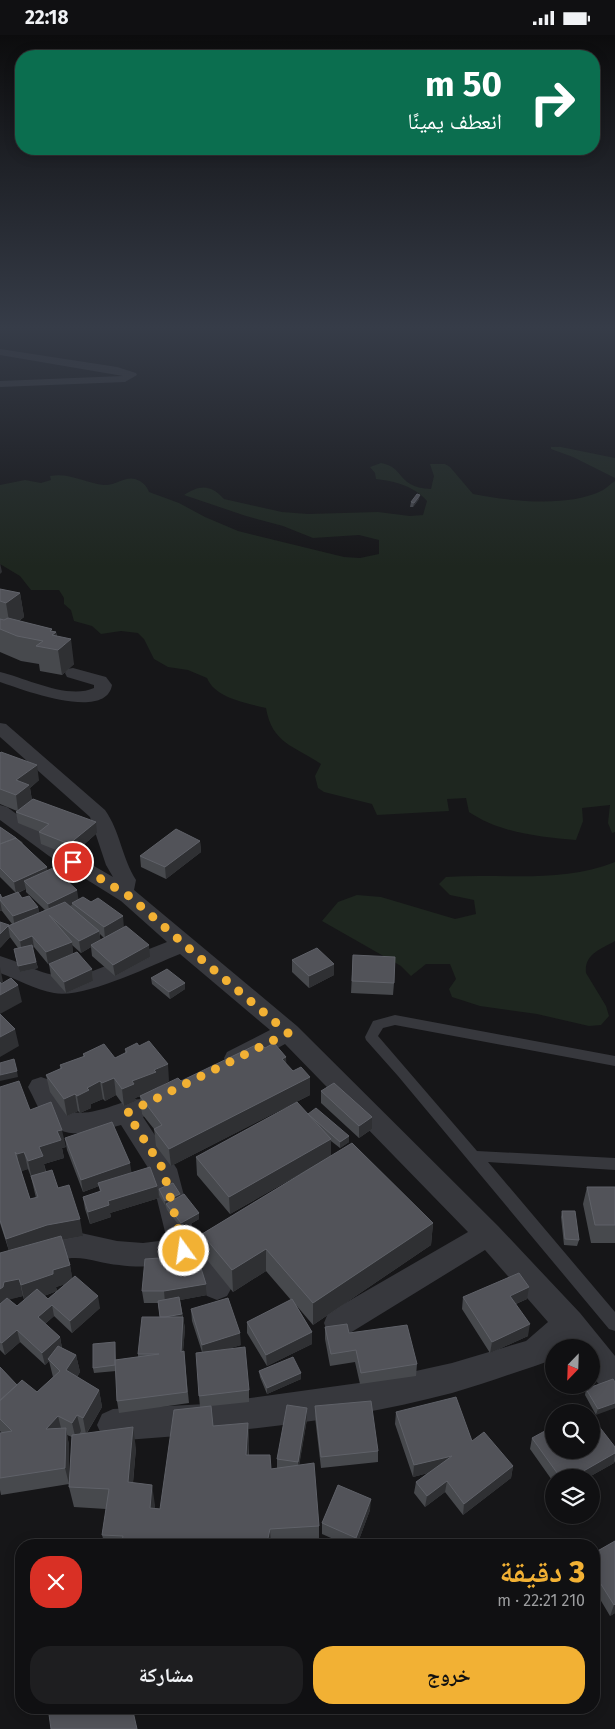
<!DOCTYPE html>
<html lang="ar">
<head>
<meta charset="utf-8">
<style>
	:root { --surface:#101012; --page:#1e1e20; --text:#f1f3f6; --muted:#9c9d9f; --line:#303032; --accent:#f2b134 }
	body { margin:0; font-family:"Fira Sans","Noto Naskh Arabic",sans-serif; background:var(--page); color:var(--text); direction:rtl; height:100vh; display:flex; flex-direction:column; font-size:19px; white-space:nowrap }
	* { box-sizing:border-box; margin:0 }
	p { font-size:16px; color:var(--muted) }
	.icon { flex:none; width:28px; height:28px; fill:none; stroke:currentColor; stroke-width:2; stroke-linecap:round; stroke-linejoin:round }
	.map { position:relative; flex:1; overflow:hidden; direction:ltr }
	.sheet { position:absolute; left:15px; top:1504px; width:585px; height:175px; display:flex; flex-direction:column; background:var(--surface); border-radius:20px; box-shadow:0 2px 12px #0003,0 0 0 1px var(--line); direction:rtl }
	.sheet>* { flex:none }
	.guide { position:absolute; left:15px; top:15px; width:585px; height:105px; border-radius:20px; box-shadow:0 2px 12px #0003,0 0 0 1px var(--line); direction:rtl; background:#0b6e4f; color:#fff; overflow:hidden }
	.needle { width:32px; rotate:203deg }
	.tools { position:absolute; left:545px; top:1304px; display:grid; gap:10px }
	.tools a { display:grid; place-items:center; width:55px; height:55px; border-radius:50%; background:var(--surface); box-shadow:0 2px 12px #0003,0 0 0 1px var(--line); font-size:25px }
	.pin { position:absolute; display:grid; place-items:center; width:42px; height:42px; color:#fff; margin:-21px; border:2px solid #fff; border-radius:50%; box-shadow:0 1px 5px #0007 }
	.me { position:absolute; width:55px; margin:-28px; rotate:346deg; stroke-linejoin:round; filter:drop-shadow(0 0 4px #0008) }
	.turn { display:flex; align-items:center; gap:18px; height:105px; padding:0 15px; font-size:22px }
	.turn .icon { width:65px; height:65px; stroke-width:2.5 }
	.turn b { display:block; font-size:35px; line-height:42px }
	.round { display:grid; place-items:center; flex:none; width:52px; height:52px; border-radius:20px; background:var(--page) }
	.head { display:flex; align-items:center; justify-content:space-between; height:85px; padding:0 15px }
	h1 { font-size:30px; font-weight:800; line-height:38px; color:var(--accent) }
	.cta { display:flex; gap:10px; margin-top:auto; padding:10px 15px }
	.cta a { flex:1; height:58px; border-radius:20px; background:var(--accent); color:#111; font-size:20px; font-weight:800; line-height:58px; text-align:center }
	.cta a+a { background:var(--page); color:var(--text) }
	.status { display:flex; justify-content:space-between; align-items:center; height:35px; padding:0 25px; background:var(--surface); direction:ltr }
	.status svg { height:14px; fill:currentColor }
	.map>svg:first-child { display:block }
</style>
</head>
<body>
<div class="status"><b>22:18</b><svg viewBox="0 0 49 12"><path d="M0 12V9h3v3zM5 12V6h3v6zM10 12V3h3v9zM15 12V0h3v12zM26 1h20v11H26zM47 4h2v5h-2z"/></svg></div>
<div class="map">
<svg width="615" height="1694" viewBox="0 0 615 1694">
	<rect width="100%" height="100%" fill="#161618"/>
	<path fill="#1e261f" d="M551 412H561L615 423V443L573 422 551 414Z
		M381 428C405 432 397 453 431 454L434 441 430 429H445L450 432 473 459C508 466 570 473 603 455 607 453 611 448 615 446V797L612 798 608 788 610 770 582 773 583 786 576 805C540 802 500 798 469 777L466 763 447 764 449 776 377 780 372 769 324 757 318 753 315 741 321 729C295 711 272 709 266 673 246 668 215 663 207 643L188 635 168 632 154 624 144 604 138 598 121 596 101 599 92 591 74 586 71 575 64 569V563L59 555H31L20 541 0 529V450L25 445 41 448 51 445 50 441C68 437 86 448 104 450 115 451 125 441 135 444 142 446 147 451 149 457L179 468 205 482 238 496 344 522 360 523 379 519V505L359 500 313 503 283 491 246 481 184 460C200 450 210 449 224 464L282 477 308 479 378 477 410 481 423 480 427 466C414 451 395 446 376 444L375 438 370 432Z
		M615 827V906C601 914 584 919 586 938L606 971 609 981 601 990 589 991 537 979 480 971 452 962 449 954 456 944 450 929H426L411 941 401 931 322 886 338 867 357 860 381 862 455 884 476 879 474 865 450 860 439 849 446 842C503 838 560 849 615 827Z"/>
	<g fill="none" stroke-linecap="round" stroke-linejoin="round">
		<path fill="#37383d" fill-rule="evenodd" d="M395 980 615 1021V1031L395 990 383 993 378 1001 477 1116 615 1123V1135L488 1127 615 1277V1296L609 1294 398 1041 366 1005 365 1002 373 986Z"/>
		<path fill="#37383d" fill-rule="evenodd" d="M0 314 117 332 136 338 137 340 125 347 0 352V346L123 341 0 320Z
			M73 633 106 642 112 650C106 687 21 654 0 647V637C26 643 68 665 94 653V650L67 642 65 638 67 634Z
			M0 688 6 689 105 775C120 796 122 823 136 845L134 855 297 991 498 1191 580 1278 615 1321V1359C590 1349 591 1336 591 1312H570L567 1309 563 1312H554V1320L546 1327 535 1331C507 1340 480 1350 452 1358 342 1387 226 1398 113 1406L102 1401 97 1390 102 1379 113 1374 206 1369 366 1347 452 1328 526 1306 548 1287 485 1215 350 1298 339 1302 328 1298 324 1288 328 1278 468 1197 285 1009C268 1018 246 1035 227 1029L224 1023 227 1017 270 995 180 919C150 931 84 964 54 958 36 955 17 944 0 938V921C27 929 51 946 80 941L167 907 121 866 49 821 0 785V770L7 772 63 813 113 842 106 830 90 782 0 702Z
			M41 1042 50 1045 63 1069 72 1077C100 1082 129 1059 149 1065L153 1072 149 1079 143 1082 177 1134 197 1210 227 1243 232 1252 227 1261 217 1265 207 1261 178 1229C158 1231 139 1233 119 1230 103 1229 88 1222 72 1223 56 1224 42 1232 27 1227L23 1218 27 1209 57 1200 81 1198 117 1206 143 1208 167 1205 150 1136 121 1090C100 1096 64 1107 47 1086 39 1076 34 1063 28 1052L32 1045Z"/>
	</g>
	<path fill="#47494d" fill-rule="evenodd" d="M419 464 413 472H410L411 467Z
		M0 554 20 558 24 582 19 586 52 594V596L56 597 57 601 74 629 62 640 40 636 39 629 21 626 0 617Z
		M0 718 39 745 30 753 32 765 97 798 71 821 41 809 39 797H40L18 788 16 777 17 776 0 769Z
		M0 792 22 807 23 809 47 835 79 865 124 892 150 922 115 941 92 921 91 912 81 918 72 910 73 918 48 929 34 912 32 913 38 933 20 937 15 920 18 913 10 902 0 913 9 890V891L12 889 2 876H0V859L2 863 16 858 0 842ZM26 854V857L45 875 39 878 38 872 22 863 18 858ZM100 899 104 903 100 905Z
		M200 806 201 817 166 844 141 832 140 821Z
		M353 920 394 948 393 960 351 958Z
		M292 925 334 940 309 953 292 937Z
		M49 929 92 934 93 946 66 958 51 941Z
		M151 943 185 954 170 964 152 949Z
		M265 1013 286 1029 293 1036 310 1042V1060L171 1131 156 1111 154 1094 142 1079 140 1061 143 1060 135 1063 136 1066 124 1071 116 1060 105 1066 103 1064 91 1069V1073L80 1078 78 1076 67 1081 50 1057 46 1040 60 1034V1030L83 1022V1019L115 1023 125 1018V1014L169 1046 158 1052V1053L181 1046Z
		M0 1052 30 1075 66 1112 62 1113 64 1123 44 1129 46 1136 58 1153 83 1201 63 1205 70 1230 72 1243 100 1273 72 1298 54 1281 45 1289 60 1302 62 1313 76 1320 80 1337 77 1342 99 1355 102 1372 87 1398 136 1413 133 1448 155 1470V1473L160 1474 200 1372 199 1361 202 1317 192 1286 191 1274 241 1310 227 1314 249 1355V1367L211 1371 213 1391 248 1388 249 1409V1420L271 1434 277 1433V1424L307 1384 299 1430 319 1491V1510H105L102 1500 106 1474 74 1472 69 1452 72 1402 67 1400 69 1410V1449L1 1460 0 1455V1398H2L0 1396V1332L17 1350 37 1357 53 1342 49 1326 45 1330 20 1307 5 1320 0 1315V1218L9 1216 0 1188ZM28 1134 31 1142 36 1163 30 1164 21 1136ZM65 1249 48 1264 44 1261 57 1256 56 1252ZM23 1261 24 1265 17 1271 9 1264Z
		M321 1056 372 1082V1094L359 1103 321 1068Z
		M308 1079 349 1101V1107L340 1113 331 1106V1121L433 1188 431 1210 313 1290 296 1270 312 1297V1309L267 1331 247 1298V1287L291 1265 266 1236 233 1257 204 1221 202 1199 316 1130 230 1179 197 1140 196 1122Z
		M65 1103 131 1138 159 1163 110 1178 111 1182 90 1189 85 1174 83 1162 100 1157 99 1151 83 1157 67 1115Z
		M587 1152H615V1208H591L583 1169Z
		M159 1154 180 1161 199 1178V1184L182 1194 167 1175 166 1172 159 1160Z
		M562 1176 579 1205 577 1211 564 1210 561 1182Z
		M161 1229 167 1233 195 1231 206 1249 207 1260 180 1265 183 1282 185 1294 183 1316 185 1328 189 1368 119 1378 117 1366 116 1336 94 1338 93 1333 115 1307 116 1325 138 1322V1319L160 1282 158 1268H144L142 1256Z
		M463 1262 527 1264 516 1269 528 1301 490 1318 462 1274Z
		M325 1292 349 1298 417 1329 416 1341 360 1349 355 1327 330 1331 325 1304Z
		M259 1336 301 1338V1344L267 1359 260 1342Z
		M613 1344 596 1380 585 1360 586 1354Z
		M315 1371 378 1416V1427L321 1433 315 1382Z
		M396 1377 472 1406 513 1431 511 1443 463 1480 445 1457 425 1472 414 1458 416 1447 428 1438 413 1442 395 1389Z
		M532 1403 615 1412V1426L614 1428 589 1442H554V1448L530 1414Z
		M370 1475 357 1510H347L322 1499V1488Z
		M615 1506V1578L610 1581 594 1554V1518Z"/>
	<path fill="#2f3033" d="M420 460 419 464 413 472 414 468Z
		M0 528 2 537 0 539Z
		M20 558 24 582 10 592 6 568Z
		M52 594 53 600 56 597 58 615 71 604 74 629 62 640 58 615 50 596Z
		M37 730 39 745 30 753 32 766 18 776 16 760V745Z
		M96 787 97 798 71 821 69 809Z
		M200 806 201 817 166 844 165 832Z
		M47 832 49 844 24 846 26 854 16 858 14 847Z
		M77 855 79 867 72 868V870L50 880 48 869Z
		M0 866 2 876H0Z
		M38 872 40 883 15 893 13 881Z
		M123 881 124 893 105 904 104 892Z
		M9 890V893L8 891 10 902 0 913V899Z
		M99 896 101 907 91 910V912L81 918 79 906Z
		M32 901 34 912 22 917 20 906Z
		M72 907 73 918 48 929 46 917Z
		M149 910 150 922 115 941 113 930Z
		M36 927 38 933 20 937 18 931Z
		M334 929V940L309 953V941Z
		M0 932 3 947 0 949Z
		M92 934 93 946 66 958 64 947Z
		M185 948V954L170 964 169 957Z
		M18 950 22 967 0 979V960Z
		M15 994 19 1011 0 1022V1002Z
		M286 1022 287 1039 282 1024Z
		M168 1029 169 1046 158 1052V1055L135 1063 136 1066 124 1071 122 1054 132 1046Z
		M17 1036 18 1042 0 1046V1040Z
		M310 1042V1060L171 1131 169 1114Z
		M114 1043 116 1060 105 1066 102 1048Z
		M100 1046 103 1064 91 1069V1073L80 1078 77 1061 87 1053Z
		M75 1059 78 1076 67 1081 64 1064Z
		M372 1082V1094L359 1103V1091Z
		M62 1095 66 1112 62 1113 64 1123 44 1129 46 1139 32 1144 28 1126 39 1112 57 1096Z
		M349 1101V1107L340 1113V1107Z
		M331 1104V1121L230 1179 229 1162Z
		M24 1117 28 1134 20 1137 17 1119Z
		M130 1128 132 1140 98 1148 99 1151 83 1157 81 1145Z
		M157 1151 159 1163 110 1178 111 1182 90 1189 88 1177 108 1166Z
		M180 1159V1166L166 1169V1172L165 1166Z
		M199 1178V1184L182 1194 181 1188Z
		M80 1184 83 1201 51 1207 10 1221 6 1204 47 1190Z
		M433 1188 431 1210 313 1290V1268Z
		M266 1214V1236L233 1257 232 1235Z
		M70 1230 73 1247 56 1252 57 1256 25 1268 21 1250 53 1235Z
		M19 1244 23 1261 8 1265 0 1273V1254L4 1247Z
		M206 1249 207 1260 165 1268 164 1256Z
		M529 1252 527 1264 508 1272 510 1261Z
		M98 1261 100 1273 72 1298 70 1286Z
		M52 1270 54 1281 40 1293 38 1282Z
		M182 1279 183 1285 160 1283Z
		M183 1282 185 1294 182 1328 181 1317Z
		M530 1289 528 1301 490 1318 492 1307Z
		M17 1295 20 1307 5 1320 2 1308Z
		M312 1297V1309L267 1331 266 1320Z
		M240 1298 241 1310 203 1322 202 1310Z
		M60 1302 62 1314 48 1324 49 1326 45 1330 42 1318Z
		M76 1320 80 1337 70 1352 66 1335Z
		M301 1338V1344L267 1359V1353Z
		M99 1355 102 1372 86 1399 83 1383Z
		M615 1368V1373L596 1380 598 1374Z
		M307 1373V1384L298 1438V1427Z
		M77 1380 81 1396 76 1405 72 1388Z
		M58 1381 62 1397 46 1394Z
		M248 1388 249 1409 247 1441 246 1420Z
		M133 1392 136 1413 131 1467 128 1447Z
		M66 1393 69 1410V1449L65 1433Z
		M615 1418 614 1428 589 1442H573Z
		M452 1421 450 1432 413 1442 414 1430Z
		M513 1431 511 1443 463 1480 464 1469Z
		M447 1446 445 1457 425 1472 427 1461Z
		M152 1450 155 1470 154 1493 150 1473Z
		M371 1464 370 1475 357 1510H355L356 1503Z
		M270 1494 271 1510H267V1508Z
		M615 1569V1578L610 1581 614 1570Z"/>
	<path fill="#525359" stroke="#5f6168" d="M417 459 420 460 414 468 411 467Z
		M0 554 20 558 6 568 0 566Z
		M8 583 52 594 50 596 56 597 52 600 71 604 58 615 36 611 43 606 17 601 0 594V584L4 585Z
		M1 717 37 730 16 745 29 750 16 760 0 754V718Z
		M33 764 96 787 69 809 39 797 49 789 16 777Z
		M0 792 16 803 0 809Z
		M176 794 200 806 165 832 140 821Z
		M16 803 47 832 14 847 0 833V809Z
		M53 833 77 855 48 869 24 846Z
		M18 857 22 863 29 861 38 872 13 881 0 865V859L2 863Z
		M83 862 91 867 98 863 123 881 104 892 72 868Z
		M65 867 99 896 79 906 49 880 72 907 46 917 32 901 20 906 8 891Z
		M0 887 9 890 0 899Z
		M126 891 149 910 113 930 91 910Z
		M32 910 36 927 18 931 14 914Z
		M317 913 334 929 309 941 292 925Z
		M77 917 92 934 64 947 49 929Z
		M353 920 395 922 394 948 352 946Z
		M167 934 185 948 169 957 151 943Z
		M11 943 18 950 0 960V947L1 949Z
		M0 979 15 994 0 1002Z
		M149 1006 168 1029 154 1035 156 1037 132 1046 134 1049 122 1054 114 1043 102 1048 100 1046 87 1053 89 1055 77 1061 75 1059 64 1064 46 1040 62 1033 60 1030 85 1021 83 1019 104 1009 115 1023 127 1017 125 1014 137 1008 139 1011Z
		M260 1008 265 1013 274 1008 286 1022 282 1024 293 1036 301 1032 310 1042 169 1114 154 1094 162 1090 140 1061 178 1043 181 1046Z
		M14 1024 17 1036 0 1040V1028Z
		M19 1046 30 1075 51 1067 62 1095 57 1096 61 1105 39 1112 43 1121 28 1126 24 1117 17 1119 15 1117 30 1164 38 1162 31 1141 52 1135 58 1153 69 1150 80 1184 47 1190 6 1204 0 1185V1052Z
		M334 1048 372 1082 359 1091 321 1056Z
		M297 1067 331 1104 229 1162 196 1122Z
		M316 1073 349 1101 340 1107 308 1079Z
		M112 1087 130 1128 81 1145 65 1103Z
		M352 1108 433 1188 313 1268 266 1214 232 1235 202 1199Z
		M150 1132 157 1151 108 1166 109 1170 88 1177 83 1162 101 1156 98 1148Z
		M173 1148 180 1159 165 1166 159 1154Z
		M587 1152H615V1190H595Z
		M184 1159 199 1178 181 1188 166 1169Z
		M562 1176H575L579 1205 565 1204Z
		M61 1201 70 1230 53 1235V1239L21 1250 19 1244 4 1247 3 1252 0 1254V1218Z
		M179 1221H193L195 1231 200 1230 206 1249 164 1256H142L145 1224 160 1223V1229H167L165 1233H177Z
		M519 1238 529 1252 510 1261 530 1289 492 1307 463 1262Z
		M75 1241 98 1261 70 1286 52 1270 38 1282 60 1302 42 1318 17 1295 2 1308 0 1307V1269L7 1263 17 1271 37 1254 48 1264Z
		M179 1262 182 1279 165 1282H160L158 1266Z
		M228 1263 240 1298 202 1310 191 1274Z
		M292 1264 312 1297 266 1320 247 1287Z
		M142 1282H183L181 1317 184 1316 187 1357 117 1366 115 1325 159 1319H138Z
		M347 1289 349 1298 407 1290 417 1329 361 1338 356 1315 331 1319 325 1292Z
		M115 1307V1330L93 1333V1309Z
		M58 1311 76 1320 66 1335 99 1355 83 1383 77 1380 72 1388 58 1381 46 1394 66 1393 65 1433 0 1443V1398L12 1396 0 1384V1366L22 1345 37 1357 60 1336 48 1324Z
		M245 1312 249 1355 199 1361 196 1318Z
		M293 1322 301 1338 267 1353 259 1336Z
		M0 1332 17 1350 0 1365Z
		M613 1344 615 1347V1368L598 1374 586 1354Z
		M456 1362 472 1406 484 1397 513 1431 464 1469 447 1446 427 1461 416 1447 452 1421 414 1430 396 1377Z
		M371 1366 378 1416 321 1422 315 1371Z
		M287 1370 307 1373 298 1427 277 1424Z
		M211 1371 213 1391 248 1388 246 1420H270L271 1434 314 1428 319 1491 270 1494 267 1508H187V1510H121L123 1501 102 1500 109 1454 69 1452 72 1400 133 1392 128 1447 152 1450 150 1473 160 1474 174 1375Z
		M586 1373 589 1378H578Z
		M591 1381 615 1412V1418L573 1442H560L532 1403 554 1391V1415H591Z
		M338 1450 371 1464 356 1503 322 1488Z
		M615 1506V1569L614 1570 594 1538V1518Z
		M48 1672H112L113 1674 116 1672H132L137 1694H51Z"/>
	<linearGradient id="sky" x2="0" y2="1"><stop stop-color="#0c0c0d"/><stop offset="0.55" stop-color="#363c48"/><stop offset="1" stop-color="#363c48" stop-opacity="0"/></linearGradient>
	<rect width="615" height="532" fill="url(#sky)"/>
	<g fill="none" stroke-linecap="round" stroke-linejoin="round">
		<path stroke="#f2b134" stroke-width="9" stroke-dasharray="0 16.2" d="M73 827 129 861 200 923 288 998 127 1078 163 1134 184 1216"/>
	</g>
</svg>
<div class="tools">
<a><svg class="needle" viewBox="-14 -14 28 28"><path d="M0-13l5 13h-10z" fill="#e53935"/><path d="M0 13l5-13h-10z" fill="#9c9d9f"/></svg></a>
<a><svg class="icon" aria-label="search" viewBox="0 0 24 24"><circle cx="10" cy="10" r="6"/><path d="M15 15l6 6"/></svg></a>
<a><svg class="icon" aria-label="layers" viewBox="0 0 24 24"><path d="M12 4l9 5-9 5-9-5zM3 14l9 5 9-5"/></svg></a>
</div>
<div class="pin" style="left:73px;top:827px;background:#d93025"><svg class="icon" aria-label="arrive" viewBox="0 0 24 24"><path d="M6 21V4h12l-3 4 3 4H6"/></svg></div>
<svg class="me" style="left:184px;top:1216px" viewBox="-20 -20 40 40"><circle r="17" fill="#f2b134" stroke="#fff" stroke-width="3"/><path d="M0-11L8 9 0 5-8 9z" fill="#fff"/></svg>
<div class="guide">
<div class="turn"><svg class="icon" aria-label="right" viewBox="0 0 24 24"><path d="M7 20v-9h11M14 6l5 5-5 5"/></svg><div><b>50 m</b>انعطف يمينًا</div></div>
</div>
<section class="sheet">
<div class="head"><div><h1>3 دقيقة</h1><p>210 m · 22:21</p></div><a class="round" style="background:#d93025;color:#fff"><svg class="icon" aria-label="close" viewBox="0 0 24 24"><path d="M6 6l12 12M18 6L6 18"/></svg></a></div>
<div class="cta"><a>خروج</a><a>مشاركة</a></div>
</section>
</div>
</body>
</html>
